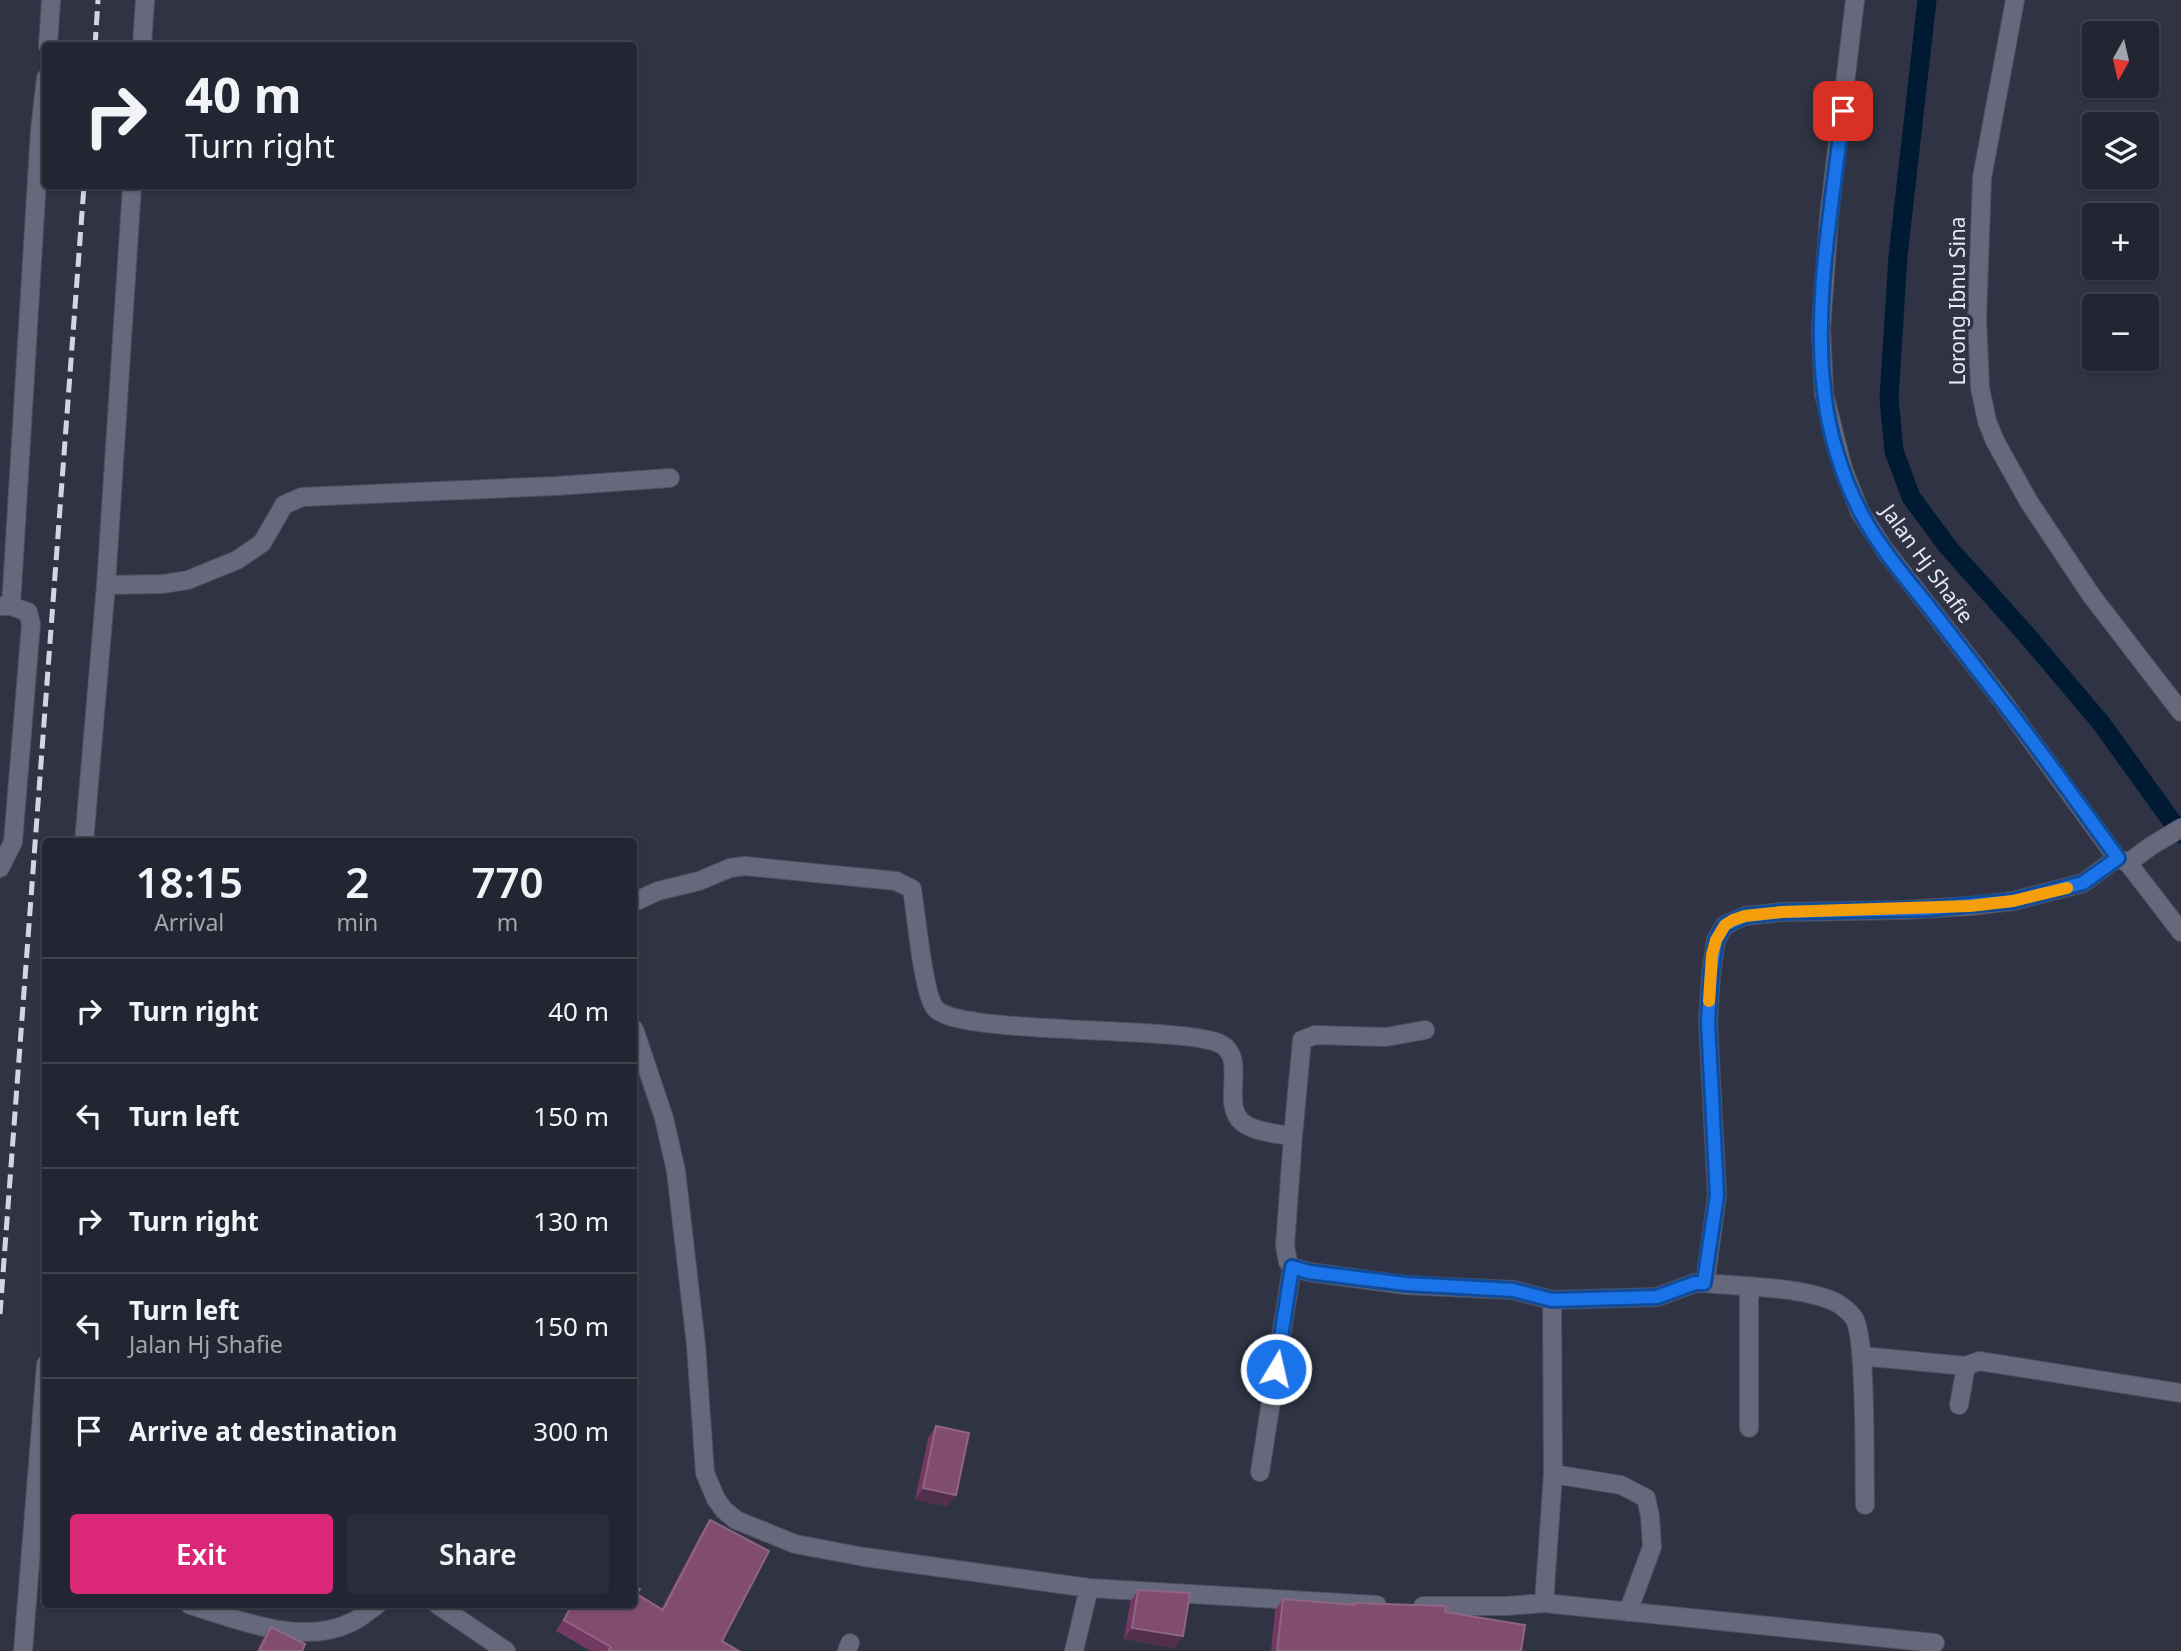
<!DOCTYPE html>
<html lang="en">
<head>
<meta charset="utf-8">
<style>
	:root { --surface:#232632; --page:#2b2e3a; --text:#f1f3f6; --muted:#a3a5ac; --line:#40434d; --accent:#db2777 }
	body { margin:0; font-family:"Noto Sans",sans-serif; background:var(--page); color:var(--text); height:100vh; display:flex; flex-direction:column; font-size:26px; white-space:nowrap }
	* { box-sizing:border-box; margin:0 }
	p { font-size:23px; color:var(--muted) }
	.icon { flex:none; width:38px; height:38px; fill:none; stroke:currentColor; stroke-width:2; stroke-linecap:round; stroke-linejoin:round }
	.map { position:relative; flex:1; overflow:hidden }
	.panel { position:absolute; left:42px; top:838px; width:595px; height:770px; display:flex; flex-direction:column; background:var(--surface); border-radius:7px; box-shadow:0 2px 5px #0004,0 0 0 2px var(--line) }
	.panel>* { flex:none }
	.hud { position:absolute; left:42px; top:42px; width:595px; height:147px; border-radius:7px; box-shadow:0 2px 5px #0004,0 0 0 2px var(--line); background:#232632; color:var(--text); overflow:hidden }
	.needle { width:46px; rotate:188deg }
	.buttons { position:absolute; left:2082px; top:21px; display:grid; gap:14px }
	.buttons a { display:grid; place-items:center; width:77px; height:77px; border-radius:7px; background:var(--surface); box-shadow:0 2px 5px #0004,0 0 0 2px var(--line); font-size:35px }
	.pin { position:absolute; display:grid; place-items:center; width:60px; height:60px; color:#fff; margin:-30px; border-radius:14px; box-shadow:0 4px 10px #0006 }
	.me { position:absolute; width:77px; margin:-38px; rotate:9deg; stroke-linejoin:round; filter:drop-shadow(0 0 5px #0008) }
	.turn { display:flex; align-items:center; gap:24px; height:147px; padding:0 28px; font-size:32px }
	.turn .icon { width:91px; height:91px; stroke-width:2.5 }
	.turn b { display:block; font-size:49px; line-height:60px }
	.eta { display:flex; justify-content:space-evenly; align-items:center; height:119px; text-align:center }
	.eta b { font-size:42px; font-weight:600; line-height:49px }
	.action { display:flex; gap:14px; margin-top:auto; padding:14px 28px }
	.action a { flex:1; height:80px; border-radius:7px; background:var(--accent); color:#fff; font-size:28px; font-weight:600; line-height:80px; text-align:center }
	.action a+a { background:var(--page); color:var(--text) }
	ul { padding:0; list-style:none }
	li { display:flex; align-items:center; gap:21px; height:105px; padding:0 28px; border-top:2px solid var(--line) }
	li div { flex:1 }
	li b { display:block; font-size:26px }
	li em { font-style:normal }
	.map>svg:first-child { display:block }
</style>
</head>
<body>
<div class="map">
<svg width="2181" height="1651" viewBox="0 0 2181 1651">
	<rect width="100%" height="100%" fill="#2f3343"/>
	<g fill="none" stroke-linecap="round" stroke-linejoin="round">
		<path stroke="#001a34" stroke-width="19" d="M1927 0 1898 256 1889 398 1894 451 1911 497 1948 547 2031 640 2101 723 2181 834"/>
		<g stroke="#4d515e" stroke-width="20">
			<path id="minor" d="M1855 0 1829 217 1821 329 1824 394 1843 469 1860 512 1884 549 2004 703 2117 858 2128 863 2181 932
				M2015 0 1982 178 1977 318 1980 388 1987 421 1995 441 2029 502 2091 595 2181 712
				M48 46 51 0
				M142 46 145 0
				M106 585 163 584 188 580 237 560 262 543 284 505 302 497 556 486 670 478
				M0 606H11L28 612 31 624 13 842 0 868
				M11 606 40 130 46 78
				M84 842 106 585 132 186
				M2128 863 2151 846 2181 828
				M634 902 658 891 699 881 730 868 745 866 896 881 912 889C916 912 923 994 935 1008 955 1035 1169 1026 1216 1042 1251 1054 1219 1102 1242 1122 1253 1132 1278 1134 1293 1136L1285 1246 1288 1262 1292 1267 1260 1472
				M634 1029 664 1118 676 1171 696 1345 705 1473 716 1499 724 1510 736 1520 795 1544 864 1557 1089 1588 1377 1605
				M1293 1136 1302 1040 1315 1035 1386 1037 1425 1030
				M1292 1267 1309 1272 1406 1285 1513 1290 1552 1300 1657 1297 1695 1283H1705C1743 1287 1797 1286 1833 1301 1840 1304 1849 1311 1854 1318 1867 1338 1864 1473 1865 1505
				M1705 1283 1717 1195 1708 1022 1711 974 1716 940 1725 925 1745 916 1782 912 1904 910 1970 906 2013 901 2083 883 2117 858
				M1749 1287V1428
				M1861 1356 1966 1366
				M1959 1405 1966 1366 1979 1361 2181 1393
				M1553 1474 1621 1485 1646 1498 1650 1516 1652 1547 1628 1612
				M1544 1603 1553 1474 1552 1300
				M190 1605C238 1620 301 1646 350 1623 360 1619 368 1611 377 1605
				M438 1605 506 1651
				M1423 1606H1507L1544 1603 1935 1643
				M23 1651 46 1364
				M847 1651 850 1643
				M1074 1651 1089 1588"/>
		</g>
		<use href="#minor" stroke="#65697b" stroke-width="18"/>
		<path stroke="#d3d6e1" stroke-width="5" stroke-dasharray="14 7" stroke-linecap="butt" d="M95 46 98 0
			M0 1314 84 186"/>
	</g>
	<path fill="#743960" d="M936 1426 948 1506 915 1500 928 1438Z
		M710 1520 722 1641 739 1651H591L556 1631 571 1605H634L637 1594 661 1609 702 1532Z
		M1138 1590 1175 1648 1124 1639 1130 1602Z
		M1283 1599 1352 1605 1354 1603 1445 1612 1521 1651H1271L1275 1610Z
		M271 1627 302 1651H257L263 1638Z"/>
	<path fill="#532f4e" d="M923 1488 956 1495 948 1506 915 1500Z
		M1132 1628 1183 1636 1175 1648 1124 1639Z"/>
	<path fill="#804c70" stroke="#906584" stroke-width="2" d="M936 1426 969 1433 956 1495 923 1488Z
		M710 1520 769 1551 722 1641 739 1651H608L611 1647 564 1620 572 1605H634V1586L640 1589 637 1594 663 1610Z
		M1138 1590 1190 1593 1183 1636 1132 1628Z
		M1283 1599 1354 1605V1603L1446 1606 1445 1612 1525 1625 1521 1651H1277Z
		M271 1627 305 1644 302 1651H259Z"/>
	<g fill="none" stroke-linecap="round" stroke-linejoin="round">
		<g stroke="#114b97" stroke-width="18">
			<path id="route" d="M1276 1369 1292 1267 1309 1272 1406 1284 1513 1290 1552 1300 1657 1297 1695 1283H1704L1717 1195 1708 1022 1711 974 1716 940 1725 925 1745 916 1782 912 1926 909 2013 901 2083 883 2118 858C2079 805 2041 751 2001 700 1977 669 1953 638 1929 607 1905 577 1879 547 1861 513 1842 477 1828 431 1824 391 1813 298 1833 203 1843 111"/>
		</g>
		<use href="#route" stroke="#1a73e8" stroke-width="12"/>
		<path stroke="#f59e0b" stroke-width="12" d="M1709 1001 1712 955 1716 940 1725 925 1733 920 1745 916 1782 912 1970 906 2013 901 2067 888"/>
	</g>
	<g text-anchor="middle" stroke-width="7" stroke-linejoin="round" paint-order="stroke">
		<g font-size="21" fill="#e6e9f3" stroke="#2f3343">
			<text transform="translate(1958 301) rotate(-90)" y="7">Lorong Ibnu Sina</text>
			<text transform="translate(1927 564) rotate(54)" y="7">Jalan Hj Shafie</text>
		</g>
	</g>
</svg>
<div class="buttons">
<a><svg class="needle" viewBox="-14 -14 28 28"><path d="M0-13l5 13h-10z" fill="#e53935"/><path d="M0 13l5-13h-10z" fill="#a3a5ac"/></svg></a>
<a><svg class="icon" aria-label="layers" viewBox="0 0 24 24"><path d="M12 4l9 5-9 5-9-5zM3 14l9 5 9-5"/></svg></a>
<a>+</a>
<a>−</a>
</div>
<div class="pin" style="left:1843px;top:111px;background:#d93025"><svg class="icon" aria-label="arrive" viewBox="0 0 24 24"><path d="M6 21V4h12l-3 4 3 4H6"/></svg></div>
<svg class="me" style="left:1276px;top:1369px" viewBox="-20 -20 40 40"><circle r="17" fill="#1a73e8" stroke="#fff" stroke-width="3"/><path d="M0-11L8 9 0 5-8 9z" fill="#fff"/></svg>
<div class="hud">
<div class="turn"><svg class="icon" aria-label="right" viewBox="0 0 24 24"><path d="M7 20v-9h11M14 6l5 5-5 5"/></svg><div><b>40 m</b>Turn right</div></div>
</div>
<section class="panel">
<div class="eta">
<div><b>18:15</b><p>Arrival</p></div>
<div><b>2</b><p>min</p></div>
<div><b>770</b><p>m</p></div>
</div>
<ul>
<li><svg class="icon" aria-label="right" viewBox="0 0 24 24"><path d="M7 20v-9h11M14 6l5 5-5 5"/></svg><div><b>Turn right</b></div><em>40 m</em></li>
<li><svg class="icon" aria-label="left" viewBox="0 0 24 24"><path d="M17 20v-9H6M10 6l-5 5 5 5"/></svg><div><b>Turn left</b></div><em>150 m</em></li>
<li><svg class="icon" aria-label="right" viewBox="0 0 24 24"><path d="M7 20v-9h11M14 6l5 5-5 5"/></svg><div><b>Turn right</b></div><em>130 m</em></li>
<li><svg class="icon" aria-label="left" viewBox="0 0 24 24"><path d="M17 20v-9H6M10 6l-5 5 5 5"/></svg><div><b>Turn left</b><p>Jalan Hj Shafie</p></div><em>150 m</em></li>
<li><svg class="icon" aria-label="arrive" viewBox="0 0 24 24"><path d="M6 21V4h12l-3 4 3 4H6"/></svg><div><b>Arrive at destination</b></div><em>300 m</em></li>
</ul>
<div class="action"><a>Exit</a><a>Share</a></div>
</section>
</div>
</body>
</html>
